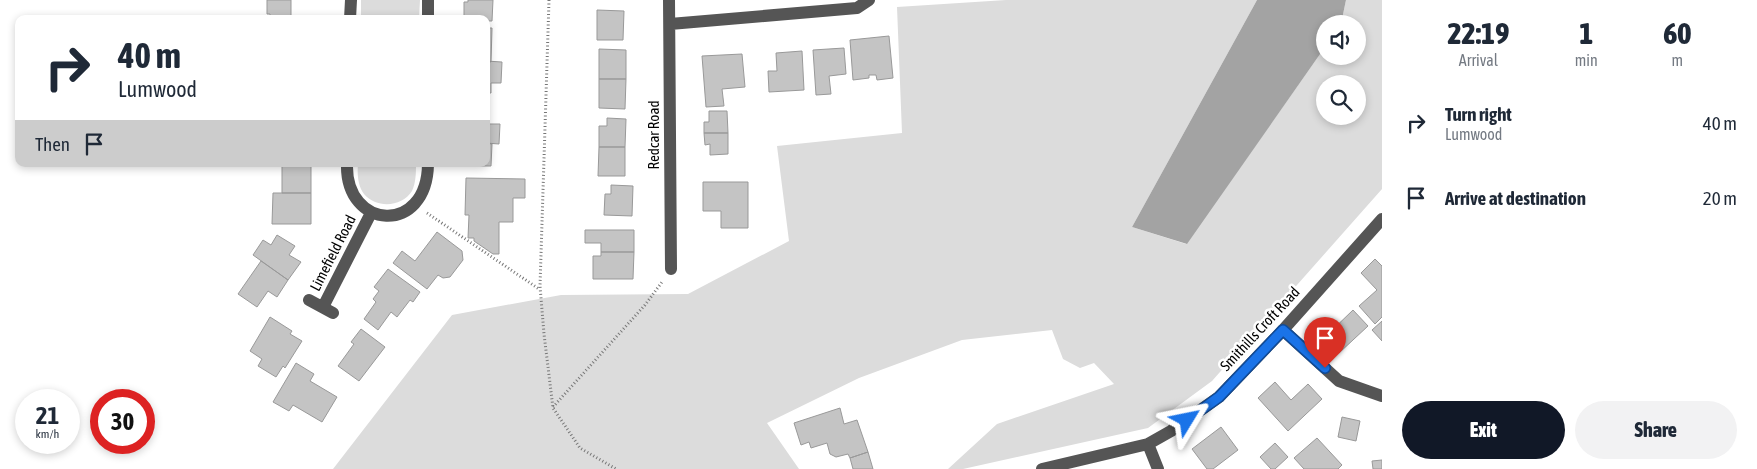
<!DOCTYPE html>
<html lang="en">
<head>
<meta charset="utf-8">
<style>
	:root { --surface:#fff; --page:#f2f2f3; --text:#1f2937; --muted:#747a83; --accent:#111827 }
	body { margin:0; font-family:"Asap Condensed",sans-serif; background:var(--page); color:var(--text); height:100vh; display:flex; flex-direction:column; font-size:19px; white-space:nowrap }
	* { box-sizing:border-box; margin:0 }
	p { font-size:16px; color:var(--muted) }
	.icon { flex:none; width:28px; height:28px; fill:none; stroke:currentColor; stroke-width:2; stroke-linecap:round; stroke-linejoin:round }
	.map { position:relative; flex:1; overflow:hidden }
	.details { display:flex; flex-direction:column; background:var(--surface); width:375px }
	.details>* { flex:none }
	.banner { position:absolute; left:15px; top:15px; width:475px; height:152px; border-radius:10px; box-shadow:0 2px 8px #0003; background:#fff; color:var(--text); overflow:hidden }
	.buttons { position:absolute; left:1316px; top:15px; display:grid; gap:10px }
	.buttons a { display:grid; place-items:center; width:50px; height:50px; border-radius:50%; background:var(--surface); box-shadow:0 2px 8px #0003; font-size:25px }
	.speed { position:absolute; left:15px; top:389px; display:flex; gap:10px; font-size:25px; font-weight:700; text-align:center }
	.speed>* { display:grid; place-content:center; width:65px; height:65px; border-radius:50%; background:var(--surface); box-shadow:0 2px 8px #0003; line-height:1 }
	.speed small { font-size:12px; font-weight:400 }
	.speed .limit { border:8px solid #d22; background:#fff; color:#111 }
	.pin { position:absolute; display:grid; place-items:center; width:42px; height:42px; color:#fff; margin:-51px -21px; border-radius:50% 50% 50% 0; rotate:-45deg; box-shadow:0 0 5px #0007 }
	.pin .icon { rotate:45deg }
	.me { position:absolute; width:55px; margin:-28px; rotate:55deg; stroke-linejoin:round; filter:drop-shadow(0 0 4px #0008) }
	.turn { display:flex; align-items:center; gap:18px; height:105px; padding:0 20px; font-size:22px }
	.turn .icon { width:65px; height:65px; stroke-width:2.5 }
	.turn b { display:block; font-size:35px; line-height:42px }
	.then { display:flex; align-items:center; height:48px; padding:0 20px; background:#0003; gap:10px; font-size:19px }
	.eta { display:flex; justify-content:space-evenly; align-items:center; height:85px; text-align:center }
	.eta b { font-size:30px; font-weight:800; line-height:35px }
	.button { display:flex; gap:10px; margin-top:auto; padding:10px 20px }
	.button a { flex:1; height:58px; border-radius:30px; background:var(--accent); color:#fff; font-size:20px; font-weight:800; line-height:58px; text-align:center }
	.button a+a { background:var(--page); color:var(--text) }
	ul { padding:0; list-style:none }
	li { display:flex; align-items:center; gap:15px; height:75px; padding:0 20px }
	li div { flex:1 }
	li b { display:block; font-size:19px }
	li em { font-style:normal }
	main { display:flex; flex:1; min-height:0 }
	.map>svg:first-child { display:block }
</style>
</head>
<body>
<main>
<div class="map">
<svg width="1382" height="469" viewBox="0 0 1382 469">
	<rect width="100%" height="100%" fill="#fff"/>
	<path fill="#dcdcdc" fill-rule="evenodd" d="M361 0H420L419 19H361Z
		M1006 0H1257L1132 227 1186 244 1325 47V56H1358V24H1341L1346 0H1382V189L1212 381 1148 428 963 469H948L997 424 1114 384 1094 363 1080 368 1063 359 1052 330 962 340 859 378 767 423 799 469H333L452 315 561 295 688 294 789 241 777 146 902 133 897 7ZM1325 84H1358V116H1325Z
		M358 164H416C416 172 416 183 412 191 402 207 377 209 364 194 358 186 357 174 358 164Z"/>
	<path fill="#a3a3a3" d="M1257 0H1346L1341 24H1325V47L1187 244 1132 227Z"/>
	<path fill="#c4c4c4" stroke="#999" d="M267 0H291V19H270V14H267Z
		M468 0H493L492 21H486V19H464V2H468Z
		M597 10 624 11 623 40H597Z
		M486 28H492L491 62 486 61Z
		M889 36 893 78 877 80 876 75H869V78L853 80 850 40Z
		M844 48 846 74 829 76 831 94 816 95 813 50Z
		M599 49 626 50V79H599Z
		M802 51 804 90 769 92 768 71H777L776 53Z
		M742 54 745 87 722 89 724 106 706 107 702 56Z
		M486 61 502 62 501 83H491V93H486Z
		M599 79H626L625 109 599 108Z
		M486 108H488L487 124H500L499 144 486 143Z
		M709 111H727L728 133H704V122H709Z
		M607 118 626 119 625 147H599V126H607Z
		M704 133H728V154L710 155V144L705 145Z
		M486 143 492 144 491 166H467V164H486Z
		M599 147H625V176H598Z
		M282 164H311V193H282Z
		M466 178 525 179V198H513V222H499V254H493L474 241V238H468L469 215H465Z
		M703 182H748V228H721V211H703Z
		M611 185 633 186 632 216 604 215 605 194H611Z
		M273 193H311V224H272Z
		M585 230H634V252H601V243H585Z
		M437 232 462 251 463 260 450 277 443 278 438 275 427 289 393 263 402 251 415 261Z
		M277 235 295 246 289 255 301 262 288 280 253 255 263 240 271 245Z
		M601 252H634L633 279H593V256H601Z
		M1375 259 1382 266V317L1375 324 1359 306 1377 290 1361 273Z
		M261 261 288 280 277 297 268 291 257 307 238 294Z
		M388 269 420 292 413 302 410 300 397 317 391 312 378 330 364 319 376 302 373 299 379 291 374 287Z
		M1353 310 1368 326 1339 353 1325 337Z
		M270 317 292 331 290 334 302 341 285 368 283 366 276 377 258 366 262 359 250 351Z
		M1382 321V341L1372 330Z
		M361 329 385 347 359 381 338 366 354 344 351 342Z
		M296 363 314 374 310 381 337 397 322 422 293 405 289 411 273 402Z
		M1275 382 1291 400 1308 384 1322 399 1288 431 1258 398Z
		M840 408 844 424 857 420 868 452 850 458 848 454 836 457 830 454 827 443 811 448 809 442 801 445 794 423Z
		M1342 417 1360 421 1356 441 1338 437Z
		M1221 427 1238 450 1213 469H1207L1192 449Z
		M1317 438 1342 465 1338 469H1304L1294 458Z
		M1275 443 1288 457 1275 469H1271L1260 457Z
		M868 452 873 469H853L850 458Z
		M1382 460V469H1373L1372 461Z"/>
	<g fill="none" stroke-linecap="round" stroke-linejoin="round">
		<path stroke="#777" stroke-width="3" stroke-dasharray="1 2.5" stroke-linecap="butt" d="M549 0 540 286 544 334 553 408 580 448 616 469
			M427 213 539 289
			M553 407 645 305 662 282"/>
		<path stroke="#555" stroke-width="12" d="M669 0 671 269
			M350 19 351 0
			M428 19V0
			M670 24 857 8 869 0
			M347 164C345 230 427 236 428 164
			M309 300 333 313
			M323 307 371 213
			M1283 330 1339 381 1382 396
			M1148 444 1158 469
			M1042 469 1148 444 1171 431 1219 397 1283 330 1382 219"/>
	</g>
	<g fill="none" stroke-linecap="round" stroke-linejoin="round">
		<g stroke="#114b97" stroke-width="12">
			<path id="route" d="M1187 420 1219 397 1283 330 1325 368"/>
		</g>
		<use href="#route" stroke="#1a73e8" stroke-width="9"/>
	</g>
	<g text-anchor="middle" stroke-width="5" stroke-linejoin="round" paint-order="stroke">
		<g font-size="15" fill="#000" stroke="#fff">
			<text transform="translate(654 135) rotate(-90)" y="5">Redcar Road</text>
			<text transform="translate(333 253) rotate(-63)" y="5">Limefield Road</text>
			<text transform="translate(1260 329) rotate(-47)" y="5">Smithills Croft Road</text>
		</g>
	</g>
</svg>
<div class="buttons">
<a><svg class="icon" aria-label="sound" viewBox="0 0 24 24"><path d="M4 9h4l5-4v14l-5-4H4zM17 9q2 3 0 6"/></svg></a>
<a><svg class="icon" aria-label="search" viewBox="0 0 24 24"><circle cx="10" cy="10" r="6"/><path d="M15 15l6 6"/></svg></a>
</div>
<div class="speed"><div>21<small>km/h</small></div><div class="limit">30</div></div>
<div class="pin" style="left:1325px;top:368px;background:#d93025"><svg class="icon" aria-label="arrive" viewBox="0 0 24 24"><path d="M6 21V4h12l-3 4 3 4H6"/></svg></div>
<svg class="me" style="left:1187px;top:420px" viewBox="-20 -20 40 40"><path d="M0-17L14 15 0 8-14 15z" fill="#1a73e8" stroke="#fff" stroke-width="4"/></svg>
<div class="banner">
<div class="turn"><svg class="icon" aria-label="right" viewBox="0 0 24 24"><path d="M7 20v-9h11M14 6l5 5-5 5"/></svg><div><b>40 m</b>Lumwood</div></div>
<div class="then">Then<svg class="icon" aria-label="arrive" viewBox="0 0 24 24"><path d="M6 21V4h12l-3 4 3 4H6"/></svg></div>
</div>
</div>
<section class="details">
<div class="eta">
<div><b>22:19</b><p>Arrival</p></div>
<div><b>1</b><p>min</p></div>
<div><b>60</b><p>m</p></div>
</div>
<ul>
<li><svg class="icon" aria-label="right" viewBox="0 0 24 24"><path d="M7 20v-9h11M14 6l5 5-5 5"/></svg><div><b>Turn right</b><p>Lumwood</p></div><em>40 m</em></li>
<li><svg class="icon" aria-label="arrive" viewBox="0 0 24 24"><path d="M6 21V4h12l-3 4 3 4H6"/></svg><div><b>Arrive at destination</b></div><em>20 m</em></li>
</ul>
<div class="button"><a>Exit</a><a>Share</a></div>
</section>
</main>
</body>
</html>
